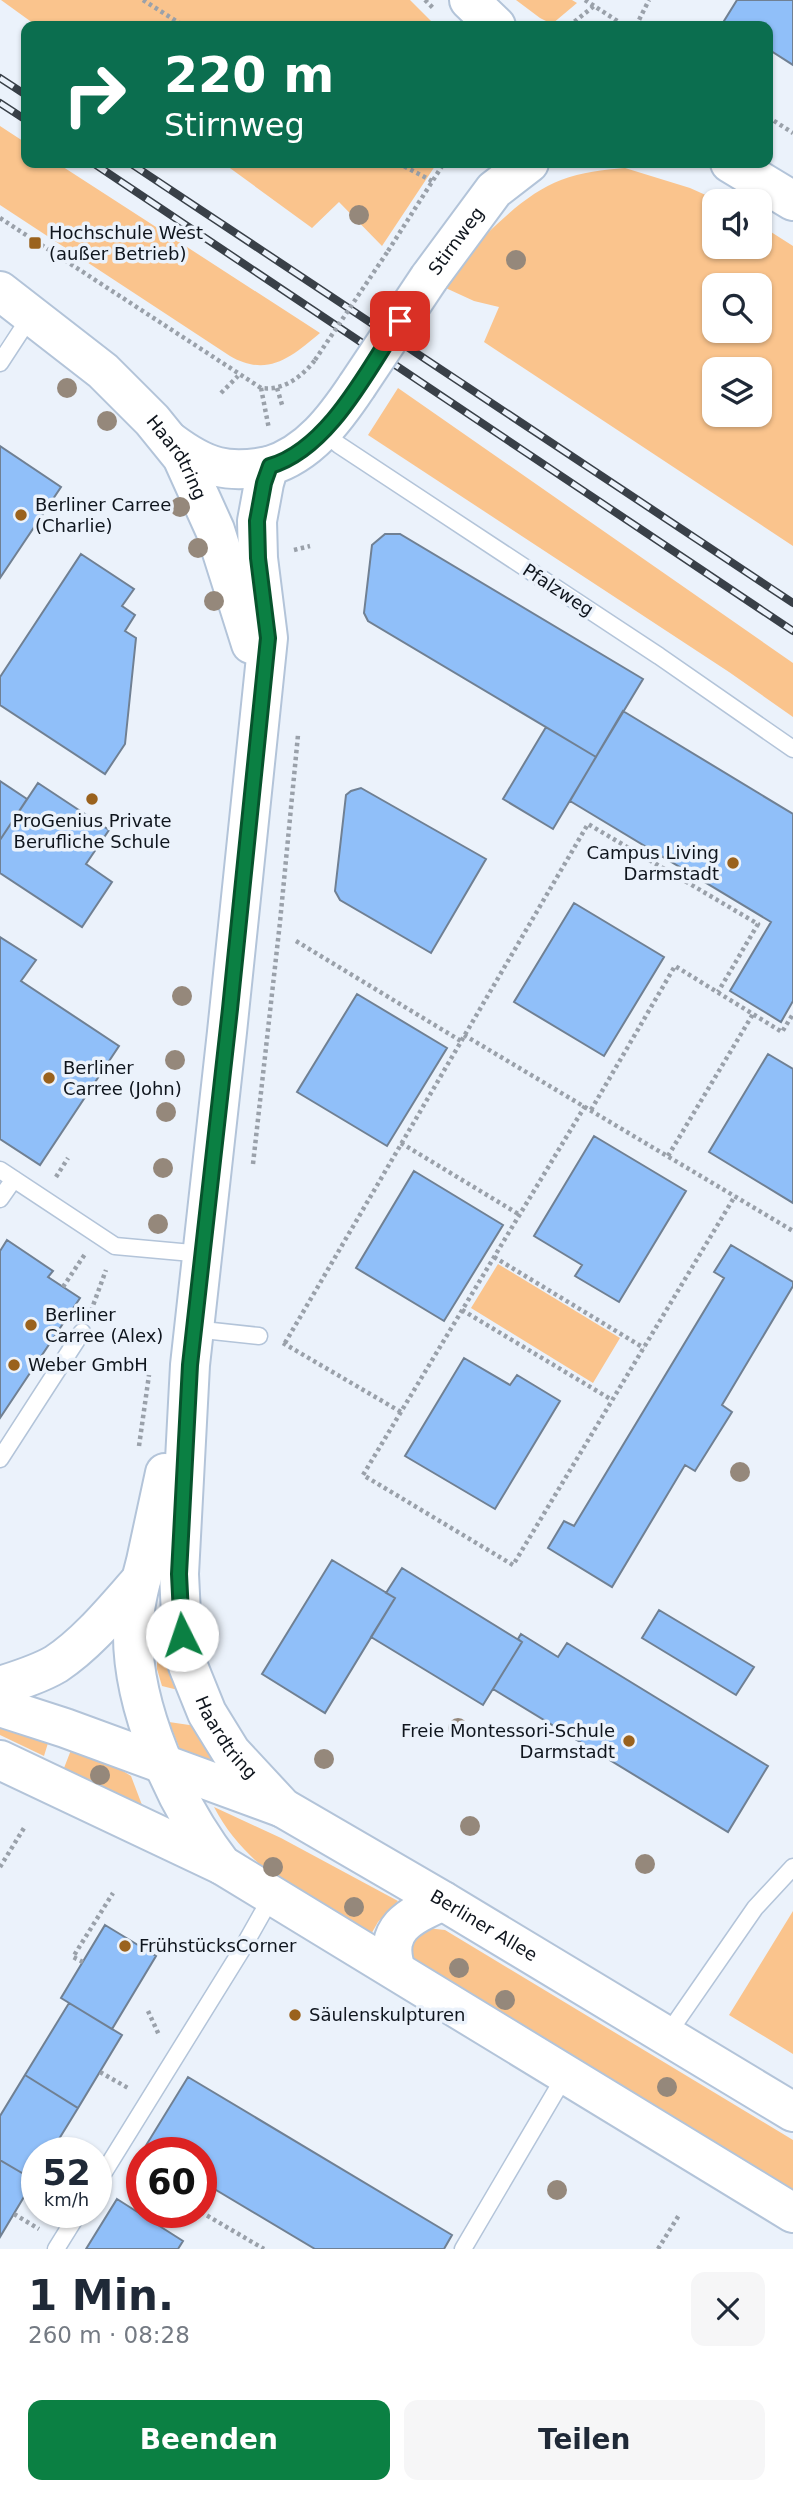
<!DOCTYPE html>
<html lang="de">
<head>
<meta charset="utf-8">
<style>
	:root { --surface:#fff; --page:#f6f6f7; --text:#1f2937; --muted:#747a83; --accent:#0b8043 }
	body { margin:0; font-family:"DejaVu Sans",sans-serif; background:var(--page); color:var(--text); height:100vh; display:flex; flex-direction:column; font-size:26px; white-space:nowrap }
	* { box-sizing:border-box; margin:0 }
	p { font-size:23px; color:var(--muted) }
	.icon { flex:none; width:38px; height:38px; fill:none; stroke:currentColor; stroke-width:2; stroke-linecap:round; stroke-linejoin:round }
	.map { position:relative; height:2249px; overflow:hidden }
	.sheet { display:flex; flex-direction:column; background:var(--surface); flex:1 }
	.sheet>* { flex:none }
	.hud { position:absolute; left:21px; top:21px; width:752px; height:147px; border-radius:14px; box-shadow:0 2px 5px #0004; background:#0b6e4f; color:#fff; overflow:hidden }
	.controls { position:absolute; left:702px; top:189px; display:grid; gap:14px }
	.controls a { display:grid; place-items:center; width:70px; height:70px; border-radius:14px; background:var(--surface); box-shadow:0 2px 5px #0004; font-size:35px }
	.speed { position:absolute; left:21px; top:2137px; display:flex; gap:14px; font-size:35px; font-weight:700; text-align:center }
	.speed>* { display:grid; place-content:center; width:91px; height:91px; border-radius:50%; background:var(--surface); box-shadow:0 2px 5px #0004; line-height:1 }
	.speed small { font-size:18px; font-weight:400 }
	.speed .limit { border:10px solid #d22; background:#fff; color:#111 }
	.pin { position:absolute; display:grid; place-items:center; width:60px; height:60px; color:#fff; margin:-30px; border-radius:14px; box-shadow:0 4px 10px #0006 }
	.me { position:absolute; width:77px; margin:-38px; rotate:356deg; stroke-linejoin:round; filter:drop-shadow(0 0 5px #0008) }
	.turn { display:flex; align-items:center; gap:24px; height:147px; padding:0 28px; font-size:32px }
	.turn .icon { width:91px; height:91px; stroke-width:2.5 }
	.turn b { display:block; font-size:49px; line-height:60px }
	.round { display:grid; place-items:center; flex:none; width:74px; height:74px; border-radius:14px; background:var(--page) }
	.headline { display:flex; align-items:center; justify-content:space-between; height:119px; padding:0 28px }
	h1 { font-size:42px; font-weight:700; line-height:52px }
	.action { display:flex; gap:14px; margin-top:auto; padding:14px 28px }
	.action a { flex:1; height:80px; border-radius:14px; background:var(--accent); color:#fff; font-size:28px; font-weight:700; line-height:80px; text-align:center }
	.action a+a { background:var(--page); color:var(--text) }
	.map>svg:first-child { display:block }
</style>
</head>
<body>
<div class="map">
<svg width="793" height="2249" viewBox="0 0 793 2249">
	<rect width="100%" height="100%" fill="#ebf2fb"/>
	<path fill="#fac48d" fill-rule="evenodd" d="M1 0H410L436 26H37Z
		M516 0H572L577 3 552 24 540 18Z
		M0 126 26 143V163H57L320 333C291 357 268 378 230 356L0 205Z
		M223 163H437L382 246 339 202 312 228Z
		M625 168 690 188 719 201H714V247H760V225L793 246V546L484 342 499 307 474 301 437 284C471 251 517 196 561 180 582 172 603 170 625 168ZM714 285H760V331H714ZM714 369H760V415H714Z
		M398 388 793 663V717L729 672 368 435Z
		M498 1264 620 1338 593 1383 471 1308Z
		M157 1637H165L182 1691 162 1686 157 1669Z
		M169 1722 196 1726 219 1762 212 1768 183 1757Z
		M0 1726 48 1743 44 1756 0 1735Z
		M71 1750 110 1763 131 1776 142 1805 64 1768Z
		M214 1807 281 1838 398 1901 378 1922 370 1936C311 1900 247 1871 214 1807Z
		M793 1911V2054L729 2015Z
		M427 1928 445 1930 793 2140V2191L414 1960 410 1949 414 1936Z"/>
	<path fill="#90bff9" stroke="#708093" stroke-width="2" d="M737 0H793V65L768 49V26H732L724 21Z
		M0 446 61 487 0 578Z
		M385 534H400L643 679 596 757 368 621 364 613 372 545Z
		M81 554 134 589 122 606 135 615 125 631 136 638 125 744 105 774 0 705V677Z
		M623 711 793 814V1001L781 1022 730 991 771 922 570 801Z
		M546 727 596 757 553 829 503 799Z
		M0 781 27 799 0 840Z
		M38 783 109 830 86 864 112 882 82 927 0 873V840Z
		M361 788 486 859 431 953 340 900 335 891 346 795 351 791Z
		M574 903 664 957 604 1056 514 1002Z
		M0 937 36 960 21 981 119 1046 40 1165 0 1139Z
		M357 994 447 1048 387 1146 297 1092Z
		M768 1054 793 1069V1203L709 1152Z
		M594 1136 686 1191 619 1302 575 1276 582 1265 534 1236Z
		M414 1171 503 1225 444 1321 356 1268Z
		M7 1240 53 1271 48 1277 80 1298 0 1418V1251Z
		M731 1245 793 1282V1286L722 1405 732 1412 695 1471 685 1465 612 1587 548 1548 564 1521 574 1526 724 1278 714 1272Z
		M464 1358 510 1385 517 1375 560 1401 495 1509 405 1456Z
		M332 1560 395 1598 325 1713 262 1674Z
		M402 1568 522 1642 483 1705 371 1637 395 1598 386 1593Z
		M659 1610 754 1667 736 1695 642 1638Z
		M521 1634 558 1657 567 1643 768 1766 728 1832 493 1689 522 1642 518 1639Z
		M105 1925 156 1956 112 2029 61 1998Z
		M69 2003 122 2035 78 2108 25 2075Z
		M25 2075 78 2108 51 2152H37V2176L34 2180 0 2160V2116Z
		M188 2077 452 2235 444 2249H315L201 2181V2152H155L145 2147Z
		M0 2160 34 2180 0 2237Z
		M117 2199 183 2241 178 2249H86Z"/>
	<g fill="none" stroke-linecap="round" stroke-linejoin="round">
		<g stroke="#b3c4d9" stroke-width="19">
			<path id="lane" d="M0 363 32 314
				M323 431 339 445 659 656 793 749
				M0 1170 115 1246 203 1254
				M0 1199 14 1179
				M194 1329 259 1336
				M0 1459 82 1332
				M667 2035 755 1908 793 1867
				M96 2185 241 1951 272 1896
				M56 2249 79 2212
				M463 2249 566 2074"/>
		</g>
		<g stroke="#b3c4d9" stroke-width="42">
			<path id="secondary" d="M469 0 496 26
				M171 442C206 468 227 474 269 466
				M0 1686C19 1680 39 1674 56 1664 88 1643 116 1608 141 1580
				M0 1707 65 1728 283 1808
				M0 1760 222 1865"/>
		</g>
		<g stroke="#b3c4d9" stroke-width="42">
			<g id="primary">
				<path d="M730 163 793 201"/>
				<path id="s1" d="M429 278 494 190 529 163"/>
				<path id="s2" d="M0 291 103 371 152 420 182 457 215 530 251 644"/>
				<path id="s3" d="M357 386C335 419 309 454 269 466L264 483 257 521 258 558 268 638 227 1032 190 1365 179 1574 182 1635 188 1666 207 1713 231 1752 283 1808 443 1901 793 2112"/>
				<path d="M165 1473C159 1502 152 1532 146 1561 140 1584 134 1606 133 1629 131 1707 175 1804 222 1865L793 2213"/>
				<path d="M396 1970C382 1928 410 1916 443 1901"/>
			</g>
		</g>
		<path stroke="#9aa1aa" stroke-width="4.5" stroke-dasharray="3.5 3.5" stroke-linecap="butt" d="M143 0 184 26
			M425 0 433 8
			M585 0 625 26
			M569 26 594 6
			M636 26 649 0
			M768 117 793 133
			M398 163 432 181
			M0 218 261 388C283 391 302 377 315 360
			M388 251 444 163
			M261 388 269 429
			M277 388 283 408
			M221 393 238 376
			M294 550 310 546
			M296 941 461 1041
			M464 1035 793 1231
			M585 1106 363 1475 513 1565 735 1196
			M591 1110 675 966 782 1032 793 1014
			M401 1143 520 1215
			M668 1156 753 1014
			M253 1164 280 922 298 735
			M56 1177 68 1158
			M494 1257 644 1348
			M63 1287 85 1254
			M462 1310 612 1400
			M91 1311 106 1270
			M283 1343 401 1412
			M285 1343 588 824 758 924 718 992
			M139 1446 149 1375
			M0 1867 24 1828
			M83 1962 73 1957 113 1893
			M148 2011 159 2035
			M100 2072 128 2088
			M56 2145 69 2152
			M201 2212 264 2249
			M14 2214 39 2229
			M658 2249 679 2215"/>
		<use href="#lane" stroke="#fff" stroke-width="16"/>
		<use href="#secondary" stroke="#fff" stroke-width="38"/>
		<use href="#primary" stroke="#fff" stroke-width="38"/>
		<g stroke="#394048" stroke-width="8">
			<path id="rail" d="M0 78 26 95
				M0 103 26 120
				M93 163 793 631
				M130 163 793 603"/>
		</g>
		<use href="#rail" stroke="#ebf2fb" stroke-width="5" stroke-dasharray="16" stroke-linecap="butt"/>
		<g stroke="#b3c4d9" stroke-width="42" stroke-linecap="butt">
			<path id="primary-bridge" d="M357 386 429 278"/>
		</g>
		<path stroke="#9aa1aa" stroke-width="4.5" stroke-dasharray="3.5 3.5" stroke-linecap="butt" d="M315 360 388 251"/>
		<use href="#primary-bridge" stroke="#fff" stroke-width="38"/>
	</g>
	<g fill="#95887b">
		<circle cx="359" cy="215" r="10"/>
		<circle cx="516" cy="260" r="10"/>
		<circle cx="67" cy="388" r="10"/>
		<circle cx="107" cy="421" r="10"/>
		<circle cx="180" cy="507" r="10"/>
		<circle cx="198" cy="548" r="10"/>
		<circle cx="214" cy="601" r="10"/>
		<circle cx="182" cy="996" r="10"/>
		<circle cx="175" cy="1060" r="10"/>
		<circle cx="166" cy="1112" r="10"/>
		<circle cx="163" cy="1168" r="10"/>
		<circle cx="158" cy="1224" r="10"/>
		<circle cx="740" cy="1472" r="10"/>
		<circle cx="458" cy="1728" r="10"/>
		<circle cx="324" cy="1759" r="10"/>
		<circle cx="100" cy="1775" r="10"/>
		<circle cx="470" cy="1826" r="10"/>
		<circle cx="645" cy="1864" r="10"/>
		<circle cx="273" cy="1867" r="10"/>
		<circle cx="354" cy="1907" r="10"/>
		<circle cx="459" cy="1968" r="10"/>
		<circle cx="505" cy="2000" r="10"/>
		<circle cx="667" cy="2087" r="10"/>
		<circle cx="557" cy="2190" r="10"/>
	</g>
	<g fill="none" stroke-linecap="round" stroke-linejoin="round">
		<g stroke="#07532c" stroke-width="18">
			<path id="route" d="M182 1635 179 1574 190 1365 230 1009 268 638 258 558 257 521 264 483 270 466C329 449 368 369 400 321"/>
		</g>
		<use href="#route" stroke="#0b8043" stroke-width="12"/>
	</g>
	<g fill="#9a621d" stroke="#ebf2fb" stroke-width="2.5">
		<rect x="28" y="236" width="14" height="14" rx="3.5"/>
		<circle cx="21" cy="515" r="7"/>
		<circle cx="92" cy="799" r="7"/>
		<circle cx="733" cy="863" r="7"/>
		<circle cx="49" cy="1078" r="7"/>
		<circle cx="31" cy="1325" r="7"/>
		<circle cx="14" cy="1365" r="7"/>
		<circle cx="629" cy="1741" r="7"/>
		<circle cx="125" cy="1946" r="7"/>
		<circle cx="295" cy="2015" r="7"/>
	</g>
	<g text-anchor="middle" stroke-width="7" stroke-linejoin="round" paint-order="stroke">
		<g font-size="18" fill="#0f151d" stroke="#ebf2fb" text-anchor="start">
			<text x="49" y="239">Hochschule West<tspan x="49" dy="21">(außer Betrieb)</tspan></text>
			<text x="35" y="511">Berliner Carree<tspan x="35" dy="21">(Charlie)</tspan></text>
			<text x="92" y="827" text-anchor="middle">ProGenius Private<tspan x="92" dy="21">Berufliche Schule</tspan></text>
			<text x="719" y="859" text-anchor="end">Campus Living<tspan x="719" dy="21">Darmstadt</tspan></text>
			<text x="63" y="1074">Berliner<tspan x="63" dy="21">Carree (John)</tspan></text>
			<text x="45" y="1321">Berliner<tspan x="45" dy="21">Carree (Alex)</tspan></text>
			<text x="28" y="1371">Weber GmbH</text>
			<text x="615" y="1737" text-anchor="end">Freie Montessori-Schule<tspan x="615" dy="21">Darmstadt</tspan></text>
			<text x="139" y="1952">FrühstücksCorner</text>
			<text x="309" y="2021">Säulenskulpturen</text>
		</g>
		<g font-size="18" fill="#0f151d" stroke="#ebf2fb">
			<text dy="6" stroke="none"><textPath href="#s1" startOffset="46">Stirnweg</textPath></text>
			<text dy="6" stroke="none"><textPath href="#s2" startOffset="245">Haardtring</textPath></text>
			<text transform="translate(558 590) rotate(33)" y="6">Pfalzweg</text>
			<text dy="6" stroke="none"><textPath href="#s3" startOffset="1410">Haardtring</textPath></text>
			<text dy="6" stroke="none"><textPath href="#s3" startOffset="1734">Berliner Allee</textPath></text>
		</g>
	</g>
</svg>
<div class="controls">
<a><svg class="icon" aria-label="sound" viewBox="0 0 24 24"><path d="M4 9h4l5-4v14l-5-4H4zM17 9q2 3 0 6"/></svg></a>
<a><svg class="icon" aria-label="search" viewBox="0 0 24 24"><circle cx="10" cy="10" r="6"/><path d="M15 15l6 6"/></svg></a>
<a><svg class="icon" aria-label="layers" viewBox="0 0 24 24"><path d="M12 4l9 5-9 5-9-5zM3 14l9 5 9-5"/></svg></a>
</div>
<div class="speed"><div>52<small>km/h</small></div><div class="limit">60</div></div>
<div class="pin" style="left:400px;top:321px;background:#d93025"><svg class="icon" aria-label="arrive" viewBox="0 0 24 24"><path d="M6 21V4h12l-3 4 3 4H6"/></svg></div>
<svg class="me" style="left:182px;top:1635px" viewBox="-20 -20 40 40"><circle r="19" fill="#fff"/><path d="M0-13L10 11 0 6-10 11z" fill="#0b8043"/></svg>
<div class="hud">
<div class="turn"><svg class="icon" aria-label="right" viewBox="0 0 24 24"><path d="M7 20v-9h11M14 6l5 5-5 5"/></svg><div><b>220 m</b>Stirnweg</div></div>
</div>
</div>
<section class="sheet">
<div class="headline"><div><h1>1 Min.</h1><p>260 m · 08:28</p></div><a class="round"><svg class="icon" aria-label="close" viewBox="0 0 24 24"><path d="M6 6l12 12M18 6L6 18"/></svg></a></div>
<div class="action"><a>Beenden</a><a>Teilen</a></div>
</section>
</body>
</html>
